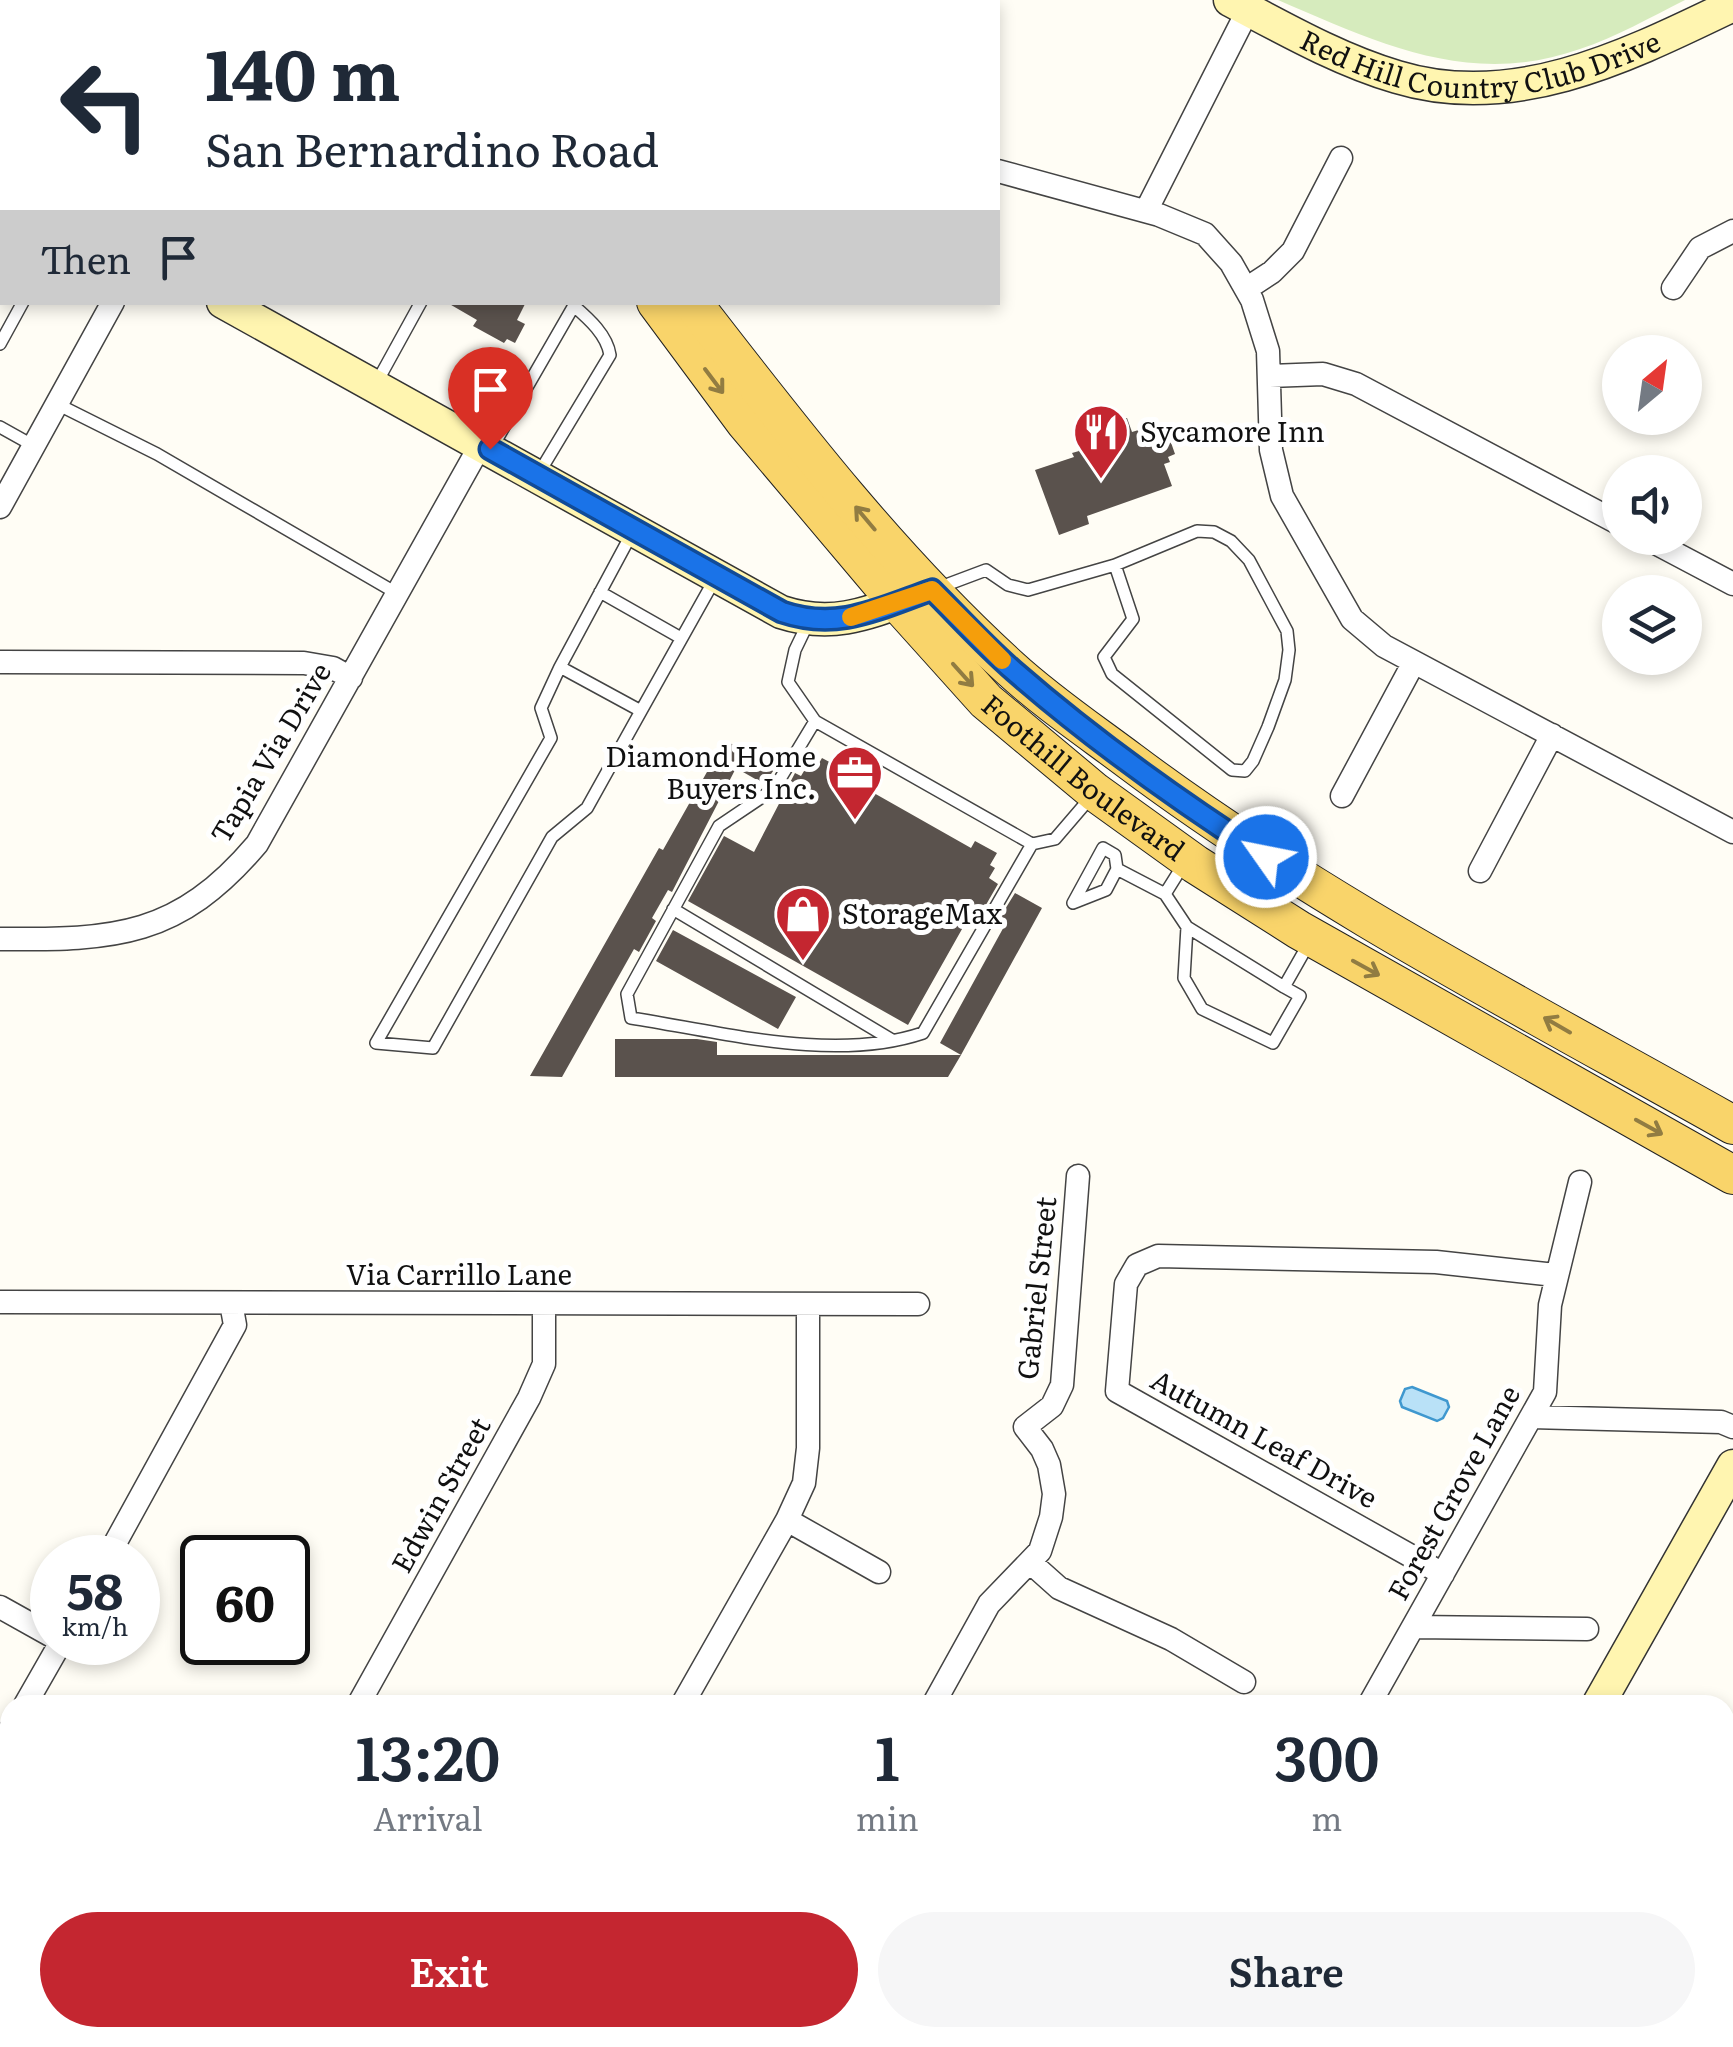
<!DOCTYPE html>
<html lang="en">
<head>
<meta charset="utf-8">
<style>
	:root { --surface:#fff; --page:#f6f6f7; --text:#1f2937; --muted:#747a83; --accent:#c42630 }
	body { margin:0; font-family:Literata,serif; background:var(--page); color:var(--text); height:100vh; display:flex; flex-direction:column; font-size:38px; white-space:nowrap }
	* { box-sizing:border-box; margin:0 }
	p { font-size:32px; color:var(--muted) }
	.icon { flex:none; width:55px; height:55px; fill:none; stroke:currentColor; stroke-width:2; stroke-linecap:round; stroke-linejoin:round }
	.map { position:relative; flex:1; overflow:hidden }
	.details { position:absolute; left:0px; top:1695px; width:1735px; height:352px; display:flex; flex-direction:column; background:var(--surface); border-radius:30px 30px 0 0; box-shadow:0 5px 15px #0003 }
	.details>* { flex:none }
	.banner { position:absolute; left:0px; top:0px; width:1000px; height:305px; box-shadow:0 5px 15px #0003; background:#fff; color:var(--text); overflow:hidden }
	.needle { width:65px; rotate:29deg }
	.buttons { position:absolute; left:1602px; top:335px; display:grid; gap:20px }
	.buttons a { display:grid; place-items:center; width:100px; height:100px; border-radius:50%; background:var(--surface); box-shadow:0 5px 15px #0003; font-size:50px }
	.speed { position:absolute; left:30px; top:1535px; display:flex; gap:20px; font-size:50px; font-weight:700; text-align:center }
	.speed>* { display:grid; place-content:center; width:130px; height:130px; border-radius:50%; background:var(--surface); box-shadow:0 5px 15px #0003; line-height:1 }
	.speed small { font-size:25px; font-weight:400 }
	.speed .limit { border:5px solid #111; border-radius:15px; background:#fff; color:#111 }
	.pin { position:absolute; display:grid; place-items:center; width:85px; height:85px; color:#fff; margin:-102px -42px; border-radius:50% 50% 50% 0; rotate:-45deg; box-shadow:0 0 10px #0007 }
	.pin .icon { rotate:45deg }
	.me { position:absolute; width:110px; margin:-55px; rotate:303deg; stroke-linejoin:round; filter:drop-shadow(0 0 8px #0008) }
	.turn { display:flex; align-items:center; gap:35px; height:210px; padding:0 40px; font-size:45px }
	.turn .icon { width:130px; height:130px; stroke-width:2.5 }
	.turn b { display:block; font-size:70px; line-height:85px }
	.then { display:flex; align-items:center; height:95px; padding:0 40px; background:#0003; gap:20px; font-size:38px }
	.eta { display:flex; justify-content:space-evenly; align-items:center; height:170px; text-align:center }
	.eta b { font-size:60px; font-weight:600; line-height:70px }
	.action { display:flex; gap:20px; margin-top:auto; padding:20px 40px }
	.action a { flex:1; height:115px; border-radius:60px; background:var(--accent); color:#fff; font-size:40px; font-weight:600; line-height:115px; text-align:center }
	.action a+a { background:var(--page); color:var(--text) }
	.map>svg:first-child { display:block }
</style>
</head>
<body>
<div class="map">
<svg width="1733" height="2047" viewBox="0 0 1733 2047">
	<rect width="100%" height="100%" fill="#fffdf5"/>
	<path fill="#d6ebbd" d="M1278 0H1685C1651 17 1616 37 1580 49 1470 88 1378 43 1278 0Z"/>
	<path fill="#b9e1f7" stroke="#3f98cf" stroke-width="2.5" d="M1412 1387 1447 1401 1449 1407 1443 1418 1437 1421 1402 1407 1400 1401 1405 1389Z"/>
	<path fill="#5a524d" d="M446 302H526L517 320 525 324 515 343 507 339 504 343 473 326 477 320Z
		M1127 418 1132 432 1145 428 1148 436 1157 433 1159 437 1168 434 1175 454 1168 457 1170 462 1164 464 1172 486 1087 516 1089 524 1059 535 1035 470 1074 457 1072 453 1079 451 1074 437Z
		M725 740 748 754 752 745 776 758 774 761 778 764 764 784 736 768 672 892 668 890 652 918 656 921 639 952 634 949 562 1077 530 1076 659 848 663 850Z
		M822 758 837 766 835 771 971 848 975 841 997 853 990 865 995 868 989 878 998 884 983 910 975 906 908 1025 688 901 724 836 754 852 795 773 801 776 807 766 815 770Z
		M1015 893 1042 908 961 1055 940 1043 1006 923 999 919Z
		M673 930 796 997 778 1029 656 961Z
		M615 1039H697L717 1042V1055H961L948 1077H615Z"/>
	<g fill="none" stroke-linecap="round" stroke-linejoin="round">
		<g stroke="#444" stroke-width="14">
			<path id="lane" d="M408 2 412 0
				M0 232 2 227
				M0 264 2 266
				M0 344 23 302
				M377 382 421 302
				M57 404 157 454 398 594
				M0 427 34 446
				M493 446 576 302
				M539 473 610 355C607 335 589 319 574 306
				M632 533 560 667 641 711 716 577
				M938 588 986 570 1008 585 1028 590 1115 565 1197 531 1214 532 1231 541 1249 560 1287 631 1289 650 1285 680 1268 727 1253 761 1245 771 1232 770 1112 674 1104 657 1133 619 1115 565
				M600 592 681 638
				M809 621 795 650 788 682 815 721 774 789 719 826 627 994 631 1018C722 1032 834 1063 923 1033L1032 844 1055 839 1091 797
				M560 667 541 708 551 738 376 1043 433 1048 552 837 587 808 641 711
				M815 721 1032 844
				M1185 862 1165 894 1187 927 1284 987 1309 943
				M1117 869 1106 890 1073 903 1103 848 1115 855 1117 869 1165 894
				M673 909 892 1040
				M1187 927 1184 978 1202 1009 1273 1043 1300 996 1284 987
				M1725 1969 1733 1974
				M1460 2047 1465 2038"/>
		</g>
		<g stroke="#444" stroke-width="25">
			<path id="street" d="M101 2 102 0
				M998 171 1159 215 1205 234 1231 263 1252 300 1268 351 1271 450 1282 496 1352 619 1384 646 1733 832
				M1146 211 1248 10
				M1673 288 1700 248 1733 231
				M1246 289 1272 272 1293 251 1341 158
				M1269 376 1323 374 1356 384 1620 524
				M0 507 113 302
				M1646 538 1733 584
				M0 662 304 663 333 668 351 678
				M1342 796 1414 662
				M1480 871 1552 735
				M0 939C116 940 178 937 257 844L481 444
				M0 1302 918 1304
				M1531 1417 1721 1422 1733 1427
				M787 1520 879 1572
				M107 1558 235 1325 231 1303
				M1031 1563 1059 1588 1171 1639 1244 1682
				M1443 1574 1117 1391 1126 1284 1137 1265 1158 1256 1436 1262 1555 1275
				M0 1607 52 1636
				M1413 1627 1587 1629
				M25 1705 61 1642
				M358 1705 529 1398 544 1364V1305
				M682 1705 787 1520 804 1483 808 1448V1305
				M933 1705 989 1604 1040 1551 1051 1517 1054 1494 1049 1465 1042 1449 1025 1427 1052 1406 1062 1385 1078 1176
				M1369 1705 1545 1392 1550 1305 1580 1182
				M0 1748 10 1730
				M1725 1755 1733 1744
				M1725 1844 1733 1848
				M1054 2038 1069 2047
				M1546 2038 1562 2047
				M168 2047 174 2038
				M525 2047 531 2038
				M874 2047 879 2038
				M1232 2047 1242 2038"/>
		</g>
		<g stroke="#333" stroke-width="35">
			<g id="secondary">
				<path id="s1" d="M1230 0C1283 28 1339 60 1397 77 1515 113 1629 55 1733 5"/>
				<path d="M0 180 2 182"/>
				<path d="M223 302 781 612C833 629 869 613 918 595"/>
				<path d="M1598 1705 1733 1466"/>
				<path d="M1407 2047 1412 2038"/>
			</g>
		</g>
		<g stroke="#222" stroke-width="40">
			<g id="primary">
				<path d="M471 0 472 2"/>
				<path d="M504 0 505 2"/>
				<path id="s2" d="M656 302 745 422 897 602 986 701 1095 792 1195 864 1299 930 1733 1175"/>
				<path d="M692 302C791 430 890 559 1010 668 1047 702 1090 731 1130 761 1318 902 1529 1010 1733 1125"/>
			</g>
		</g>
		<use href="#lane" stroke="#fff" stroke-width="11"/>
		<use href="#street" stroke="#fff" stroke-width="22"/>
		<use href="#secondary" stroke="#fff5b0" stroke-width="32"/>
		<use href="#primary" stroke="#f9d46a" stroke-width="38"/>
	</g>
	<defs><path id="oneway-shaft" d="M-6 0H5M1.5-3L5.5 0L1.5 3" fill="none" stroke-width="1.6" stroke-linecap="round" stroke-linejoin="round" transform="scale(2.5)"/></defs>
	<g stroke="#917c42">
		<use href="#oneway-shaft" transform="translate(714 381) rotate(53)"/>
		<use href="#oneway-shaft" transform="translate(865 518) rotate(-130)"/>
		<use href="#oneway-shaft" transform="translate(963 675) rotate(48)"/>
		<use href="#oneway-shaft" transform="translate(1366 968) rotate(29)"/>
		<use href="#oneway-shaft" transform="translate(1557 1025) rotate(-150)"/>
		<use href="#oneway-shaft" transform="translate(1649 1127) rotate(29)"/>
	</g>
	<g fill="none" stroke-linecap="round" stroke-linejoin="round">
		<g stroke="#114b97" stroke-width="25">
			<path id="route" d="M490 449 782 612C838 631 878 609 932 590 959 617 985 646 1014 671 1092 739 1179 801 1266 857"/>
		</g>
		<use href="#route" stroke="#1a73e8" stroke-width="18"/>
		<path stroke="#f59e0b" stroke-width="18" d="M851 617 932 590 1002 660"/>
	</g>
	<defs>
		<g id="restaurant-pin" transform="scale(2.875)"><path d="M0 17L-7.5 6A9.5 9.5 0 1 1 7.5 6Z" fill="#c42630" stroke="#fff"/><path d="M-5-6h1v4h1v-4h1v4h1v-4h1v5L-1.5 .5V6h-2V.5L-5-1ZM5-6V6H3V1.5H1.5Q1.5-4 5-6Z" fill="#fff"/></g>
		<g id="office-pin" transform="scale(2.875)"><path d="M0 17L-7.5 6A9.5 9.5 0 1 1 7.5 6Z" fill="#c42630" stroke="#fff"/><path d="M-6-3h4V-5.5h4V-3h4V5H-6ZM-1-4.5V-3h2v-1.5ZM-6 0V1H6V0Z" fill="#fff"/></g>
		<g id="shop-pin" transform="scale(2.875)"><path d="M0 17L-7.5 6A9.5 9.5 0 1 1 7.5 6Z" fill="#c42630" stroke="#fff"/><path d="M-5-2.5h2.3a2.7 3.5 0 0 1 5.4 0H5L5.5 6h-11ZM-1.5-2.5h3a1.5 2.3 0 0 0-3 0Z" fill="#fff"/></g>
	</defs>
	<g fill-rule="evenodd">
		<use href="#restaurant-pin" x="1101" y="432"/>
		<use href="#office-pin" x="855" y="773"/>
		<use href="#shop-pin" x="803" y="914"/>
	</g>
	<g text-anchor="middle" stroke-width="10" stroke-linejoin="round" paint-order="stroke">
		<g font-size="28" fill="#111" stroke="#fff">
			<text dy="10" stroke="none"><textPath href="#s1" startOffset="268">Red Hill Country Club Drive</textPath></text>
			<text transform="translate(271 753) rotate(-59)" y="10">Tapia Via Drive</text>
			<text dy="10" stroke="none"><textPath href="#s2" startOffset="642">Foothill Boulevard</textPath></text>
			<text x="459" y="1285">Via Carrillo Lane</text>
			<text transform="translate(1037 1288) rotate(-84)" y="10">Gabriel Street</text>
			<text transform="translate(1264 1439) rotate(29)" y="10">Autumn Leaf Drive</text>
			<text transform="translate(1454 1493) rotate(-61)" y="10">Forest Grove Lane</text>
			<text transform="translate(441 1495) rotate(-61)" y="10">Edwin Street</text>
		</g>
		<g font-size="28" fill="#111" stroke="#fff" text-anchor="start">
			<text x="1140" y="442">Sycamore Inn</text>
			<text x="816" y="767" text-anchor="end">Diamond Home<tspan x="816" dy="32">Buyers Inc.</tspan></text>
			<text x="842" y="924">StorageMax</text>
		</g>
	</g>
</svg>
<div class="buttons">
<a><svg class="needle" viewBox="-14 -14 28 28"><path d="M0-13l5 13h-10z" fill="#e53935"/><path d="M0 13l5-13h-10z" fill="#747a83"/></svg></a>
<a><svg class="icon" aria-label="sound" viewBox="0 0 24 24"><path d="M4 9h4l5-4v14l-5-4H4zM17 9q2 3 0 6"/></svg></a>
<a><svg class="icon" aria-label="layers" viewBox="0 0 24 24"><path d="M12 4l9 5-9 5-9-5zM3 14l9 5 9-5"/></svg></a>
</div>
<div class="speed"><div>58<small>km/h</small></div><div class="limit">60</div></div>
<div class="pin" style="left:490px;top:449px;background:#d93025"><svg class="icon" aria-label="arrive" viewBox="0 0 24 24"><path d="M6 21V4h12l-3 4 3 4H6"/></svg></div>
<svg class="me" style="left:1266px;top:857px" viewBox="-20 -20 40 40"><circle r="17" fill="#1a73e8" stroke="#fff" stroke-width="3"/><path d="M0-11L8 9 0 5-8 9z" fill="#fff"/></svg>
<div class="banner">
<div class="turn"><svg class="icon" aria-label="left" viewBox="0 0 24 24"><path d="M17 20v-9H6M10 6l-5 5 5 5"/></svg><div><b>140 m</b>San Bernardino Road</div></div>
<div class="then">Then<svg class="icon" aria-label="arrive" viewBox="0 0 24 24"><path d="M6 21V4h12l-3 4 3 4H6"/></svg></div>
</div>
<section class="details">
<div class="eta">
<div><b>13:20</b><p>Arrival</p></div>
<div><b>1</b><p>min</p></div>
<div><b>300</b><p>m</p></div>
</div>
<div class="action"><a>Exit</a><a>Share</a></div>
</section>
</div>
</body>
</html>
